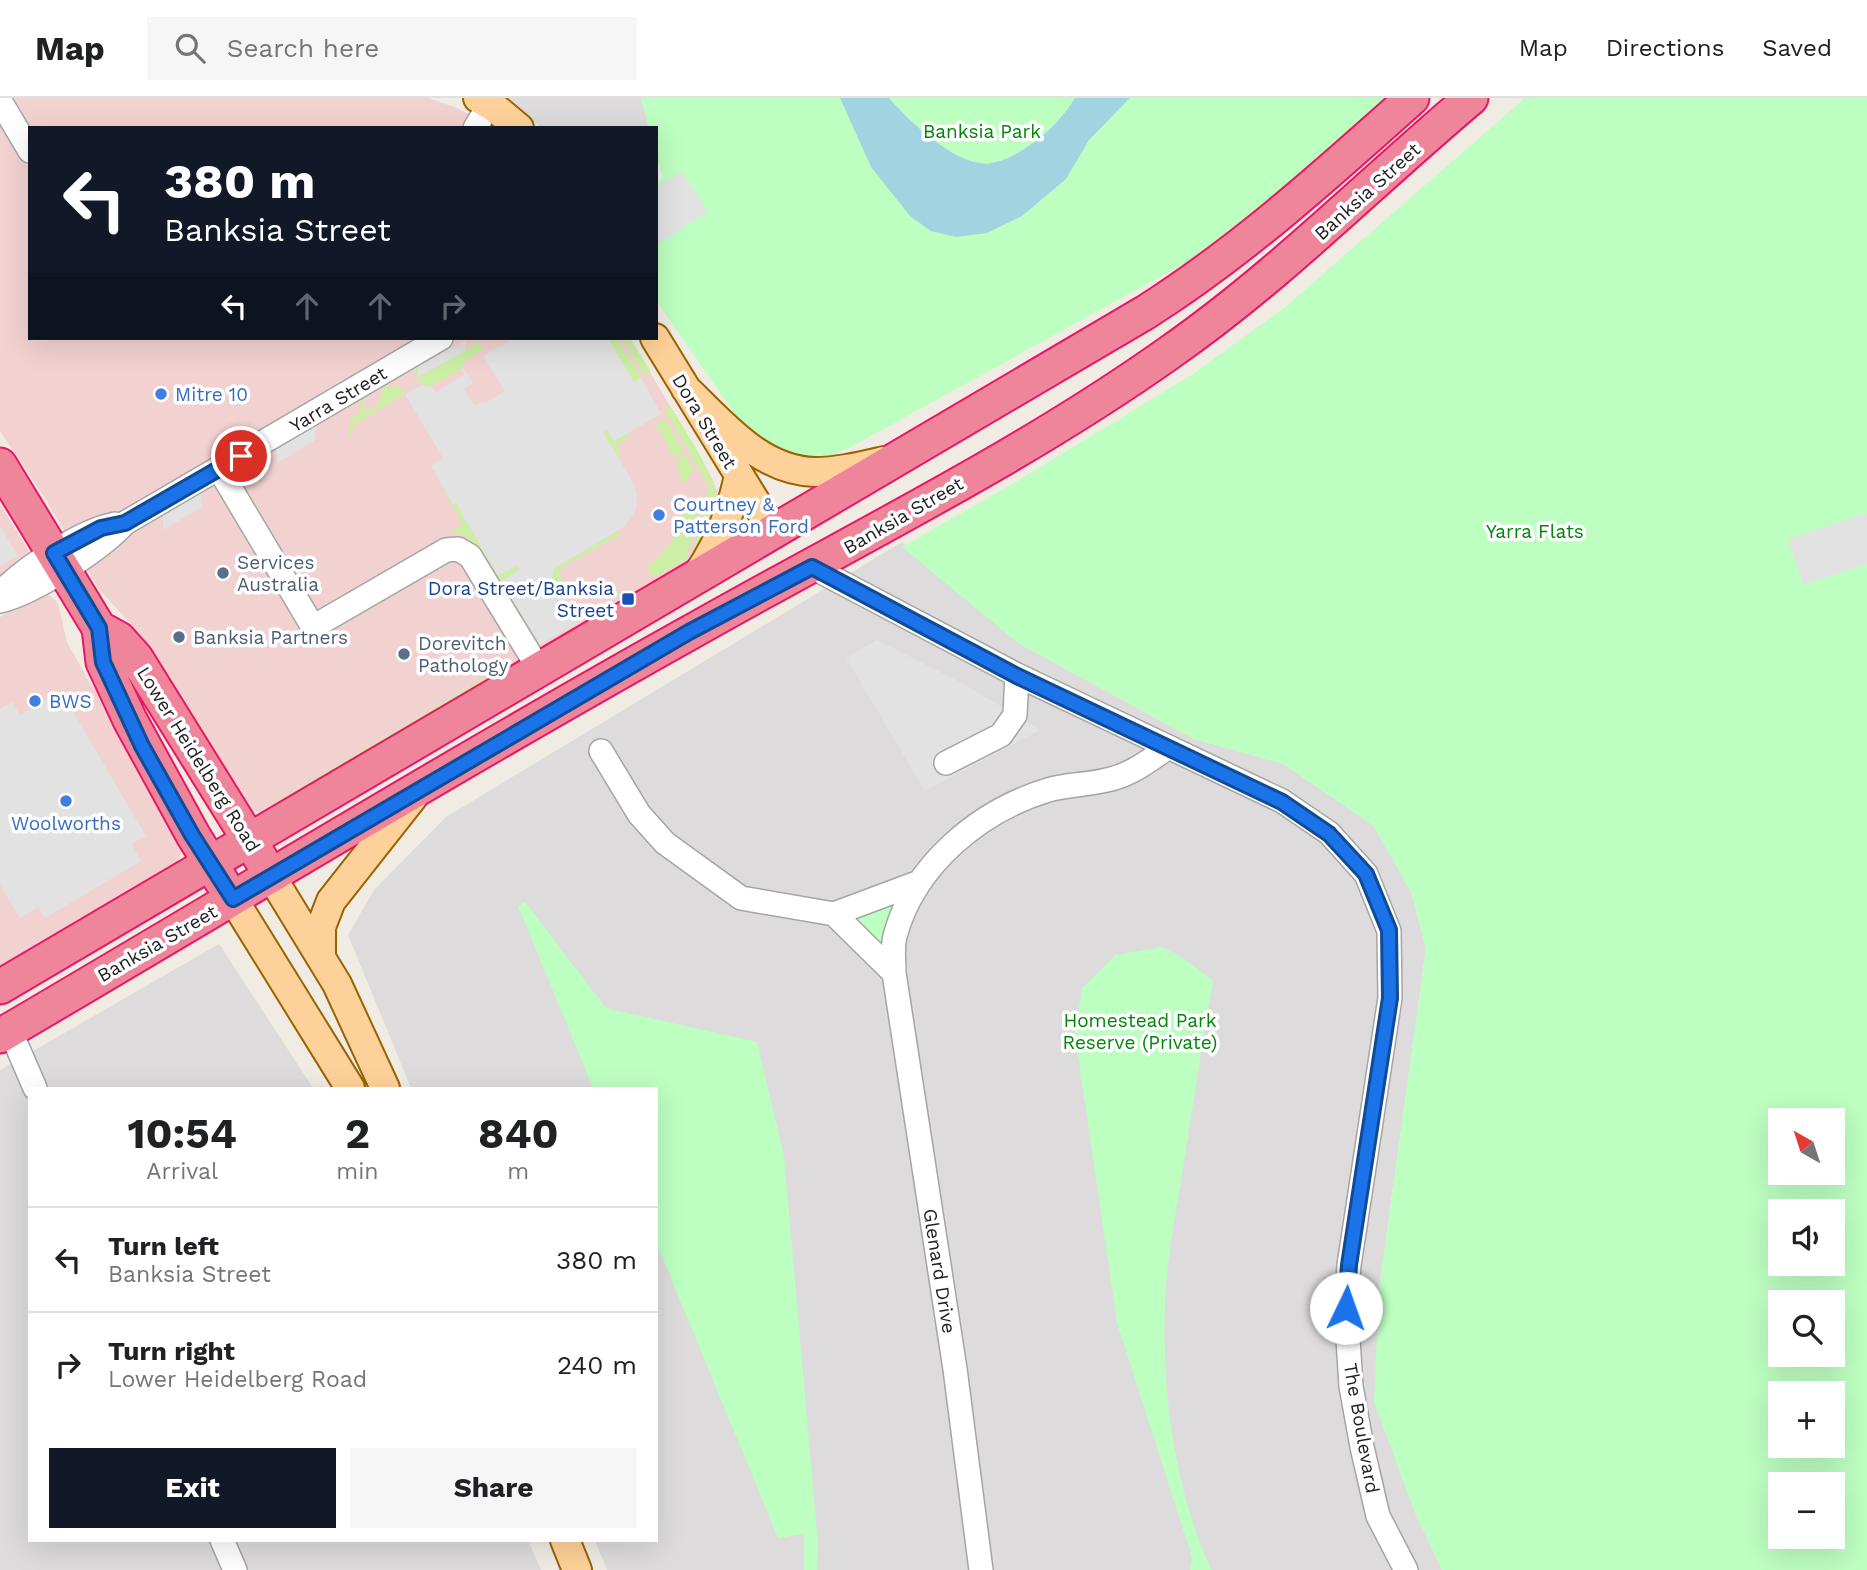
<!DOCTYPE html>
<html lang="en">
<head>
<meta charset="utf-8">
<style>
	:root { --surface:#fff; --page:#f6f6f6; --text:#202124; --muted:#757577; --line:#e0e0e0; --accent:#111827 }
	body { margin:0; font-family:"Work Sans",sans-serif; background:var(--page); color:var(--text); height:100vh; display:flex; flex-direction:column; font-size:26px; white-space:nowrap }
	* { box-sizing:border-box; margin:0 }
	p { font-size:23px; color:var(--muted) }
	.icon { flex:none; width:38px; height:38px; fill:none; stroke:currentColor; stroke-width:2; stroke-linecap:round; stroke-linejoin:round }
	.map { position:relative; flex:1; overflow:hidden }
	.details { position:absolute; left:28px; top:989px; width:630px; height:455px; display:flex; flex-direction:column; background:var(--surface); border-radius:0px; box-shadow:0 7px 28px #0002 }
	.details>* { flex:none }
	.hud { position:absolute; left:28px; top:28px; width:630px; height:214px; border-radius:0px; box-shadow:0 7px 28px #0002; background:#111827; color:#fff; overflow:hidden }
	.needle { width:46px; rotate:321deg }
	.controls { position:absolute; left:1768px; top:1010px; display:grid; gap:14px }
	.controls a { display:grid; place-items:center; width:77px; height:77px; border-radius:0px; background:var(--surface); box-shadow:0 7px 28px #0002; font-size:35px }
	.pin { position:absolute; display:grid; place-items:center; width:60px; height:60px; color:#fff; margin:-30px; border:4px solid #fff; border-radius:50%; box-shadow:0 2px 7px #0007 }
	.me { position:absolute; width:77px; margin:-38px; rotate:3deg; stroke-linejoin:round; filter:drop-shadow(0 0 5px #0008) }
	.turn { display:flex; align-items:center; gap:24px; height:147px; padding:0 21px; font-size:32px }
	.turn .icon { width:91px; height:91px; stroke-width:2.5 }
	.turn b { display:block; font-size:49px; line-height:60px }
	.lanes { display:flex; align-items:center; height:66px; padding:0 21px; background:#0003; justify-content:center; gap:35px; direction:ltr }
	.lanes .off { opacity:.35 }
	.eta { display:flex; justify-content:space-evenly; align-items:center; height:119px; text-align:center }
	.eta b { font-size:42px; font-weight:700; line-height:49px }
	.cta { display:flex; gap:14px; margin-top:auto; padding:14px 21px }
	.cta a { flex:1; height:80px; border-radius:0px; background:var(--accent); color:#fff; font-size:28px; font-weight:700; line-height:80px; text-align:center }
	.cta a+a { background:var(--page); color:var(--text) }
	ul { padding:0; list-style:none }
	li { display:flex; align-items:center; gap:21px; height:105px; padding:0 21px; border-top:2px solid var(--line) }
	li div { flex:1 }
	li b { display:block; font-size:26px }
	li em { font-style:normal }
	header { display:flex; align-items:center; gap:42px; box-sizing:border-box; height:98px; padding:0 35px; background:var(--surface); border-bottom:2px solid var(--line) }
	header strong { font-size:33px }
	nav { display:flex; gap:38px; margin-inline-start:auto; font-size:24px }
	.search { width:490px; height:63px; background:var(--page); display:flex; align-items:center; gap:18px; box-sizing:border-box; padding:0 24px; border-radius:0px; color:var(--muted); font-size:26px }
	.map>svg:first-child { display:block }
</style>
</head>
<body>
<header>
<strong>Map</strong>
<div class="search"><svg class="icon" aria-label="search" viewBox="0 0 24 24"><circle cx="10" cy="10" r="6"/><path d="M15 15l6 6"/></svg>Search here</div>
<nav><a>Map</a><a>Directions</a><a>Saved</a></nav>
</header>
<div class="map">
<svg width="1867" height="1472" viewBox="0 0 1867 1472">
	<rect width="100%" height="100%" fill="#f0ece4"/>
	<path fill="#dddbdb" d="M508 0H641L649 30H541Z
		M902 444 1018 545 1194 641 1283 665 1374 728 1411 794 1426 850 1379 1191 1413 1410 1442 1472H607L595 1442H656V990H411L348 837 374 792 446 719Z
		M219 846 313 990H30V1442H528L541 1472H0V972Z"/>
	<path fill="#f2d2d1" d="M0 0H429L454 9 483 23 493 30H30V240H630L712 380 717 393 720 407 697 461 270 713 262 715 248 711 127 522 99 491 46 402 0 333Z
		M0 406 30 455 29 461 25 464 0 479Z
		M45 496 51 498 58 505 67 544 90 585 108 607 180 745 181 752 180 759 173 770 0 873V519L34 499Z"/>
	<path fill="#cbefa5" d="M612 240H617L641 280 634 285 609 242Z
		M622 240H630L650 272 644 277Z
		M478 244 482 252 463 264V270L427 290 416 280 413 269 418 267 417 278 420 279Z
		M383 286 391 290 398 287 405 296 353 327 352 338H349L351 320 359 315 363 298 365 297 364 314 380 305Z
		M662 307 673 312C693 347 720 381 719 422L703 419 709 389Z
		M665 321 684 353 674 359 656 326Z
		M607 331 628 335 630 339 616 347 621 356 617 358 603 334Z
		M686 357 694 372 683 386 676 363Z
		M431 368 453 406 457 403 459 411 498 477 516 467 519 472 501 483 540 546 536 549 468 439 456 434 446 437 463 426Z
		M700 410 686 462 655 479 647 469C667 454 679 437 684 412Z
		M702 423 718 426 697 461 632 501 631 498 690 462Z
		M618 433 624 446 618 437 558 472 564 485 561 487 564 492 560 494 552 480 553 471Z
		M508 566 511 571 276 709 274 705Z"/>
	<path fill="#bdfec1" fill-rule="evenodd" d="M641 0H840L871 69 987 135 1022 118 1066 81 1089 42 1130 0H1391L1221 143 1185 165 849 350 828 359 811 362 770 352 741 325 656 202V85L663 80 656 57V30H649Z
		M889 0H1075C1063 19 1049 34 1030 47 1019 55 1005 63 991 65 959 71 909 22 889 0Z
		M1525 0H1867V1472H1442L1413 1410 1374 1304 1379 1191 1426 850 1411 794 1374 728 1283 666 1194 641 1018 545 902 449 1014 385 1193 276 1284 210ZM1780 1022H1832V1074H1780ZM1780 1113H1832V1166H1780ZM1780 1204H1832V1256H1780ZM1780 1295H1832V1348H1780ZM1780 1386H1832V1438H1780Z
		M908 792 890 865 842 817Z
		M525 804 606 910 757 944 784 1058 818 1447 817 1472H804V1436L778 1440 656 1144V990H593L518 808Z
		M1162 849 1183 860 1213 883C1202 948 1192 1012 1182 1077 1175 1120 1166 1164 1165 1208 1162 1297 1175 1390 1211 1472H1190L1192 1459 1117 1225 1075 937 1082 890 1115 857Z"/>
	<path fill="#e2e2e2" d="M682 73 708 114 656 147V89Z
		M514 240H612L609 242 634 284 641 280 661 316 614 343 607 331 603 334 634 386 637 399 636 411 625 428 553 471 552 480 578 525 540 546 501 483 519 472 516 468 498 477 459 411 457 404 453 406 431 368 443 360 405 296 422 287 427 290 431 288 436 294 464 277 461 271 463 270 473 285 464 291 474 307 483 303 485 305 505 293 483 258Z
		M466 242 465 253 418 279V269Z
		M317 325 314 343 276 366 277 348Z
		M201 393 202 409 163 432V416Z
		M1867 415V466L1803 487 1788 441Z
		M0 428 18 458 0 468Z
		M877 542 964 586 1040 632 925 693 846 560Z
		M49 600 54 609 66 602 146 738 131 746 141 763 45 820 38 809 20 820 0 787V611L12 604 20 617Z"/>
	<path fill="#a0d4e1" d="M840 0H889C909 23 959 71 991 65 1005 63 1019 55 1030 47 1049 34 1063 19 1075 0H1130L1089 42 1066 81 1022 118 987 135 956 139 931 133 910 118 871 69Z"/>
	<g fill="none" stroke-linecap="round" stroke-linejoin="round">
		<g stroke="#a5a5a5" stroke-width="26">
			<path id="minor" d="M0 3 30 53
				M475 30 489 7
				M219 371 313 529 446 452 458 451 470 458 539 571
				M812 469 1017 577 1282 703 1329 735 1366 776 1389 833 1390 900 1349 1167 1346 1210 1351 1288 1362 1349 1378 1418 1406 1472
				M0 495C26 469 80 433 115 426
				M0 503C34 495 102 451 125 425L441 240
				M601 653 639 716 665 745 741 800 834 816 917 785
				M946 665 1001 637 1015 617 1017 577
				M834 816 894 875
				M10 932 35 990
				M222 1442 235 1472
				M981 1472 955 1271 894 875C894 864 892 849 895 838 914 767 979 713 1048 692 1068 686 1090 687 1111 681 1132 676 1150 662 1167 650"/>
		</g>
		<g stroke="#996300" stroke-width="32">
			<path id="major" d="M478 0 495 10 519 30
				M655 240 774 434
				M686 291C722 325 760 373 815 374 838 374 862 368 884 363
				M696 479C718 447 731 416 739 378
				M271 778 337 886 385 990
				M233 801 350 990
				M321 858V829L331 803 413 699
				M565 1442 577 1472"/>
		</g>
		<g stroke="#e91663" stroke-width="37">
			<path id="highway" d="M0 367 99 530 103 564 130 622 193 737 222 784
				M99 530 119 541 136 560 261 761
				M0 889 1146 214C1242 153 1327 76 1412 0
				M0 938C230 803 458 664 691 534 851 443 1018 362 1169 255 1278 179 1370 85 1471 0"/>
		</g>
		<use href="#minor" stroke="#fff" stroke-width="23"/>
		<use href="#major" stroke="#ffd19a" stroke-width="28"/>
		<use href="#highway" stroke="#ee859b" stroke-width="33"/>
	</g>
	<g fill="none" stroke-linecap="round" stroke-linejoin="round">
		<g stroke="#114b97" stroke-width="18">
			<path id="route" d="M241 358 125 425 101 430 54 455 99 530 103 564 142 648 192 737 233 801 689 534 812 469 1017 578 1282 704 1329 736 1366 776 1389 832 1390 900 1349 1167 1346 1210"/>
		</g>
		<use href="#route" stroke="#1a73e8" stroke-width="12"/>
	</g>
	<g fill="#3f7fe0" stroke="#fff" stroke-width="2.5">
		<circle cx="161" cy="296" r="7"/>
		<circle cx="659" cy="417" r="7"/>
		<circle cx="35" cy="603" r="7"/>
		<circle cx="66" cy="703" r="7"/>
	</g>
	<g fill="#5c6f8a" stroke="#fff" stroke-width="2.5">
		<circle cx="223" cy="475" r="7"/>
		<circle cx="179" cy="539" r="7"/>
		<circle cx="404" cy="556" r="7"/>
	</g>
	<rect fill="#1a4fb4" stroke="#fff" stroke-width="2.5" x="621" y="494" width="14" height="14" rx="3.5"/>
	<g text-anchor="middle" stroke-width="7" stroke-linejoin="round" paint-order="stroke">
		<g font-size="19" fill="#02860a" stroke="#fff">
			<text x="982" y="40">Banksia Park</text>
			<text x="1535" y="440">Yarra Flats</text>
			<text x="1140" y="929">Homestead Park<tspan x="1140" dy="22">Reserve (Private)</tspan></text>
		</g>
		<g font-size="19" fill="#1e1e1e" stroke="#fff">
			<text transform="translate(1367 93) rotate(-42)" y="7">Banksia Street</text>
			<text transform="translate(338 301) rotate(-31)" y="7">Yarra Street</text>
			<text transform="translate(705 323) rotate(59)" y="7">Dora Street</text>
			<text transform="translate(903 417) rotate(-30)" y="7">Banksia Street</text>
			<text transform="translate(199 661) rotate(58)" y="7">Lower Heidelberg Road</text>
			<text transform="translate(157 845) rotate(-30)" y="7">Banksia Street</text>
			<text transform="translate(940 1173) rotate(81)" y="7">Glenard Drive</text>
			<text transform="translate(1362 1330) rotate(80)" y="7">The Boulevard</text>
		</g>
		<g font-size="19" fill="#366cbe" stroke="#fff" text-anchor="start">
			<text x="175" y="303">Mitre 10</text>
			<text x="673" y="413">Courtney &amp;<tspan x="673" dy="22">Patterson Ford</tspan></text>
			<text x="49" y="610">BWS</text>
			<text x="66" y="732" text-anchor="middle">Woolworths</text>
		</g>
		<g font-size="19" fill="#4e5e75" stroke="#fff" text-anchor="start">
			<text x="237" y="471">Services<tspan x="237" dy="22">Australia</tspan></text>
			<text x="193" y="546">Banksia Partners</text>
			<text x="418" y="552">Dorevitch<tspan x="418" dy="22">Pathology</tspan></text>
		</g>
		<g font-size="19" fill="#164399" stroke="#fff" text-anchor="end">
			<text x="614" y="497">Dora Street/Banksia<tspan x="614" dy="22">Street</tspan></text>
		</g>
	</g>
</svg>
<div class="controls">
<a><svg class="needle" viewBox="-14 -14 28 28"><path d="M0-13l5 13h-10z" fill="#e53935"/><path d="M0 13l5-13h-10z" fill="#757577"/></svg></a>
<a><svg class="icon" aria-label="sound" viewBox="0 0 24 24"><path d="M4 9h4l5-4v14l-5-4H4zM17 9q2 3 0 6"/></svg></a>
<a><svg class="icon" aria-label="search" viewBox="0 0 24 24"><circle cx="10" cy="10" r="6"/><path d="M15 15l6 6"/></svg></a>
<a>+</a>
<a>−</a>
</div>
<div class="pin" style="left:241px;top:358px;background:#d93025"><svg class="icon" aria-label="arrive" viewBox="0 0 24 24"><path d="M6 21V4h12l-3 4 3 4H6"/></svg></div>
<svg class="me" style="left:1346px;top:1210px" viewBox="-20 -20 40 40"><circle r="19" fill="#fff"/><path d="M0-13L10 11 0 6-10 11z" fill="#1a73e8"/></svg>
<div class="hud">
<div class="turn"><svg class="icon" aria-label="left" viewBox="0 0 24 24"><path d="M17 20v-9H6M10 6l-5 5 5 5"/></svg><div><b>380 m</b>Banksia Street</div></div>
<div class="lanes"><svg class="icon" aria-label="left" viewBox="0 0 24 24"><path d="M17 20v-9H6M10 6l-5 5 5 5"/></svg><svg class="icon off" aria-label="ahead" viewBox="0 0 24 24"><path d="M12 20V5M6 11l6-6 6 6"/></svg><svg class="icon off" aria-label="ahead" viewBox="0 0 24 24"><path d="M12 20V5M6 11l6-6 6 6"/></svg><svg class="icon off" aria-label="right" viewBox="0 0 24 24"><path d="M7 20v-9h11M14 6l5 5-5 5"/></svg></div>
</div>
<section class="details">
<div class="eta">
<div><b>10:54</b><p>Arrival</p></div>
<div><b>2</b><p>min</p></div>
<div><b>840</b><p>m</p></div>
</div>
<ul>
<li><svg class="icon" aria-label="left" viewBox="0 0 24 24"><path d="M17 20v-9H6M10 6l-5 5 5 5"/></svg><div><b>Turn left</b><p>Banksia Street</p></div><em>380 m</em></li>
<li><svg class="icon" aria-label="right" viewBox="0 0 24 24"><path d="M7 20v-9h11M14 6l5 5-5 5"/></svg><div><b>Turn right</b><p>Lower Heidelberg Road</p></div><em>240 m</em></li>
</ul>
<div class="cta"><a>Exit</a><a>Share</a></div>
</section>
</div>
</body>
</html>
